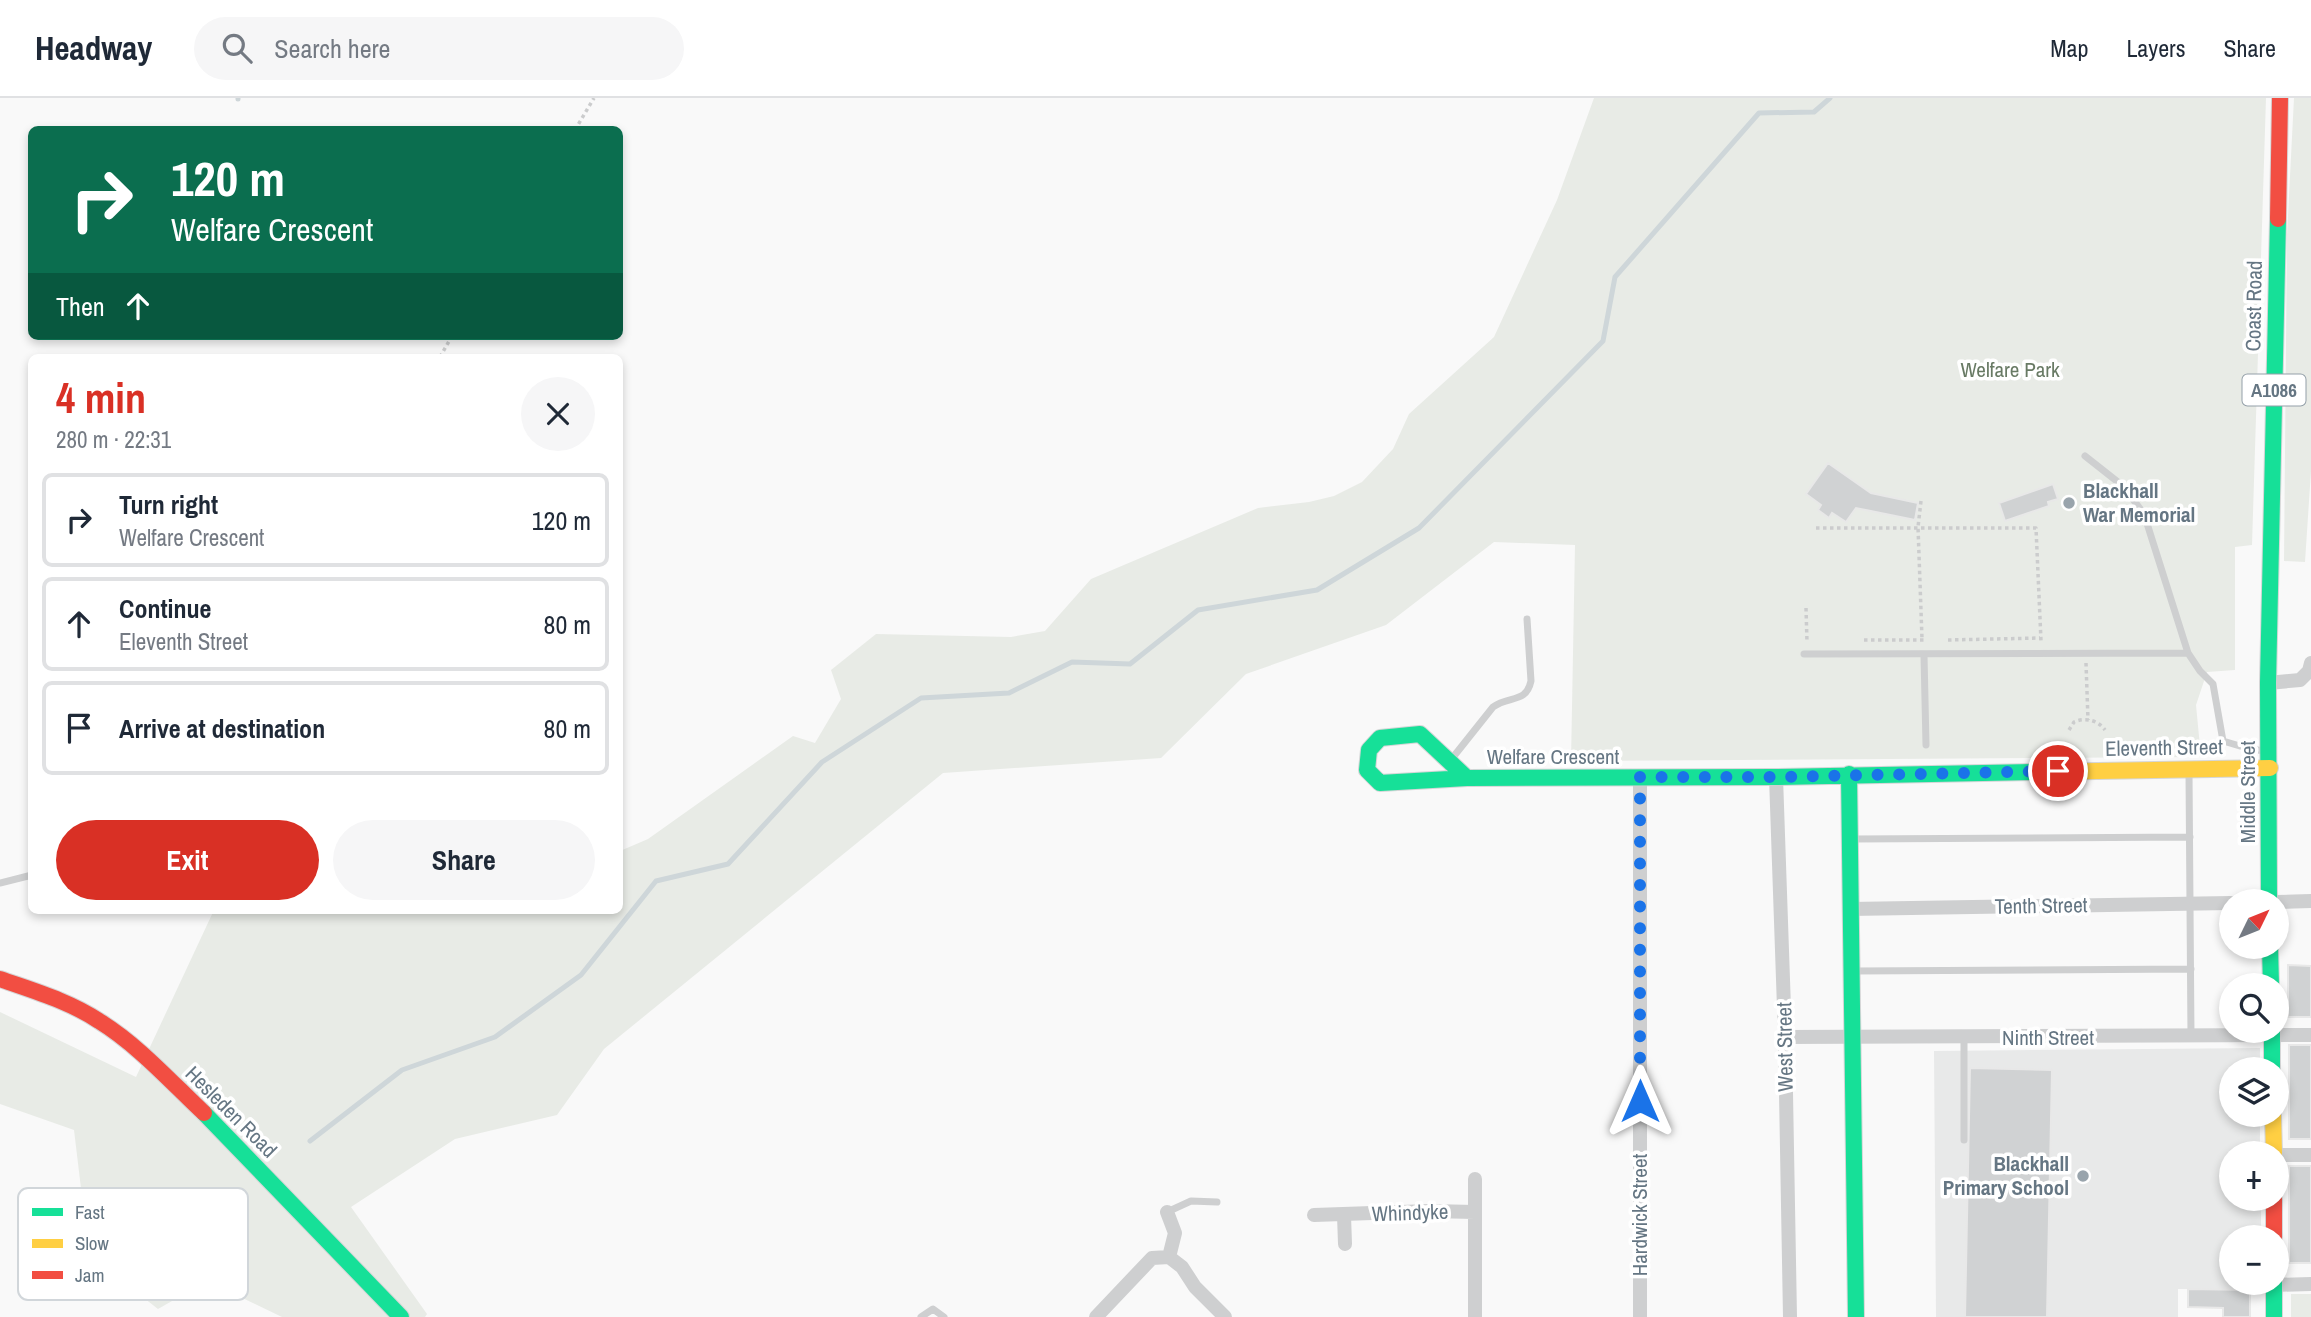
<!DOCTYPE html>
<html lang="en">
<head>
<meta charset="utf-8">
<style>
	:root { --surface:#fff; --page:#f6f6f7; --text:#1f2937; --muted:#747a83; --line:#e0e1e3; --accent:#d93025 }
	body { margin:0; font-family:"Archivo Narrow",sans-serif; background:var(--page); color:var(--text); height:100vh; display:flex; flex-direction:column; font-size:26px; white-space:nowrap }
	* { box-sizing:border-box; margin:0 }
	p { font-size:23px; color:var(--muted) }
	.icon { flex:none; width:38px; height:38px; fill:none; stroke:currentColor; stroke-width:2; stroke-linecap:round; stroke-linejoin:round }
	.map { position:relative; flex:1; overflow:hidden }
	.details { position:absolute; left:28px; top:256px; width:595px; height:560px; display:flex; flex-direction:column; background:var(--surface); border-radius:10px; box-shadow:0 4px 10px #0003 }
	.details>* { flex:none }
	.top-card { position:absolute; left:28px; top:28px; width:595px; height:214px; border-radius:10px; box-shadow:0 4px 10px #0003; background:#0b6e4f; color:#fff; overflow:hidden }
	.needle { width:46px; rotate:47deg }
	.fabs { position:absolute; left:2219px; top:791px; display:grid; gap:14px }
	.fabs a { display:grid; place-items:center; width:70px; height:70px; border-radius:50%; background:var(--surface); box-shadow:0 4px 10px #0003; font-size:35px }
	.pin { position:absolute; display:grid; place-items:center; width:60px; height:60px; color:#fff; margin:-30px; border:4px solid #fff; border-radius:50%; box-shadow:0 2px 7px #0007 }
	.me { position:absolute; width:77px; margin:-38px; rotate:0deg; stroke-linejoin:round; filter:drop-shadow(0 0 5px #0008) }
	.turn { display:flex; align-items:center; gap:24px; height:147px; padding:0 28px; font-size:32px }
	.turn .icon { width:91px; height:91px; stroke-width:2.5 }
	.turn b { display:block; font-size:49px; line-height:60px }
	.then { display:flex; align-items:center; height:66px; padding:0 28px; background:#0003; gap:14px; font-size:26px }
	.round { display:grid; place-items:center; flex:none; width:74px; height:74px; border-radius:37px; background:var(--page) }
	.headline { display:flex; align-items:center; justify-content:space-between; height:119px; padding:0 28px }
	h1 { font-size:42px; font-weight:700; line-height:52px; color:var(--accent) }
	.action { display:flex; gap:14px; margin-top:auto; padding:14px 28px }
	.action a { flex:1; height:80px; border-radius:42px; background:var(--accent); color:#fff; font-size:28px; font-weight:700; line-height:80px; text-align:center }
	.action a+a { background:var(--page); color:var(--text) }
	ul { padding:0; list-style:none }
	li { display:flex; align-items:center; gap:21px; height:94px; margin:0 14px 10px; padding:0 14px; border:4px solid var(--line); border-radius:10px }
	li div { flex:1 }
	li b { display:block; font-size:26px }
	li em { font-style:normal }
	header { display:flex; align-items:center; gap:42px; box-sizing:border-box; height:98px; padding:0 35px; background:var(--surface); border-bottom:2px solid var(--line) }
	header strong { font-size:33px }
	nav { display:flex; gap:38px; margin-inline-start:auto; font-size:24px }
	.search { width:490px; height:63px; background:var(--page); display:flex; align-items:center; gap:18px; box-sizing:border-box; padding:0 24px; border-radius:38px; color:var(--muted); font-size:26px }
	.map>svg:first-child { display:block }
</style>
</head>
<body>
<header>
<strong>Headway</strong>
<div class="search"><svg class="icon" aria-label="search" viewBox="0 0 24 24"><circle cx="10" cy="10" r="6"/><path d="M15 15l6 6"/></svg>Search here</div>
<nav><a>Map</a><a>Layers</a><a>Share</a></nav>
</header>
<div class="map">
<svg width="2311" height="1219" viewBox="0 0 2311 1219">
	<rect width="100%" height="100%" fill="#f9f9f9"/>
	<path fill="#e8e9e9" d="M2260 950V971H2231V1017H2260V1055H2231V1101H2261V1139H2231V1185H2261V1191H2178V1219H1936L1934 953Z"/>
	<path fill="#e8ebe6" d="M1594 0H2266L2252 447 2235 449V572L2207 574 2196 607 2201 659 1571 663 1575 447 1494 444 1386 527 1246 576 1161 660 943 675 604 951 557 1017 455 1041 351 1109 427 1216 425 1219H282L207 1183 158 1211 89 1157 74 1032 0 1006V914L136 979 214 812H620V753L648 741 793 638 815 645 841 601 831 572 876 536 1011 539 1045 533 1091 481 1258 410 1309 404 1334 398 1362 384 1393 351 1409 316 1494 239 1557 102Z
		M2294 0H2311V373L2305 464 2284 463 2287 137Z
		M2291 1196H2311V1219H2291Z"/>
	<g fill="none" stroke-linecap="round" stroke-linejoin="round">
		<path stroke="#ced6d9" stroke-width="5" d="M238 1V0
			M310 1043 402 972 495 939 581 877 656 783 728 766 822 664 921 600 1009 595 1072 564 1130 566 1198 512 1317 492 1419 430 1603 243 1615 179 1759 15 1814 14 1830 0"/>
	</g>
	<path fill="#d0d2d3" stroke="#e8e8e8" stroke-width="2" d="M1828 365 1871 395 1918 405 1915 422 1856 410 1846 424 1832 415 1829 420 1818 412 1821 407 1806 396Z
		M2053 386 2058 401 2048 404 2049 408 2005 423 1999 405Z
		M2288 867 2311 868V919H2288Z
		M2289 947H2311V1041H2289Z
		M1970 970 2052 972 2047 1219H1965Z
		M2289 1068H2311V1165H2289Z
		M2188 1191 2250 1192V1219H2223V1210L2188 1209Z"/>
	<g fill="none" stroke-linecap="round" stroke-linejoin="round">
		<g stroke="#d5d6d7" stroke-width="18">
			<path id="fast" d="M1849 676 1856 1219
				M1467 680 1420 636 1380 640 1369 652 1367 672 1380 685 1467 680 1776 679 2040 674
				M2269 803 2268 585 2278 121
				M2270 849 2271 887
				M2272 933V971
				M204 1015 401 1219
				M2274 1185V1219"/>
		</g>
		<g stroke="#d5d6d7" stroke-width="18">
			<path id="slow" d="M2040 674 2270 670
				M2273 1017 2274 1055"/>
		</g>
		<g stroke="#d5d6d7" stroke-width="18">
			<path id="jam" d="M2278 121 2280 0
				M0 881C34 893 69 903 99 923 138 947 171 984 204 1015
				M2274 1101V1139"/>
		</g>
		<path stroke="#cbcccd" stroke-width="3.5" stroke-dasharray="3.5 3.5" stroke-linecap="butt" d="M575 32 594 0
			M440 259 452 238
			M1921 403 1918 429 1922 541
			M1816 430H2036L2041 543
			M1806 510 1807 544
			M1864 542H1926
			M1948 542 2040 540
			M2086 565 2088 622
			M2069 632 2074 624C2085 619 2098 622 2105 632"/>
		<path stroke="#cecfd0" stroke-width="7" d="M2085 358 2123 388 2144 416 2188 555 2200 573 2213 586 2223 643 2250 651 2265 653
			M1804 556 2188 555
			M1924 557 1926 647
			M1450 663 1493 609C1509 597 1526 606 1531 583L1527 521
			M2189 675 2191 939
			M1854 741 2190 739
			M0 785 32 777
			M1856 873 2191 871
			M1964 940V1042
			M1167 1114 1191 1103 1217 1104
			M921 1219 933 1211 944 1219"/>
		<path stroke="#cecfd0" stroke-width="14" d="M2268 585 2300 582 2309 573 2311 565
			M1776 679 1785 939 1790 1219
			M2277 804 2311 803
			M1850 811 2231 805
			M1785 939 2311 937
			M2277 1057H2311
			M1167 1114 1175 1135 1169 1159
			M1475 1114V1081
			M1314 1117 1430 1113 1475 1114V1219
			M1344 1117 1345 1146
			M2274 1187 2311 1186
			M1096 1219 1152 1160 1169 1159 1182 1169 1195 1189 1225 1219
			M1640 1219V679"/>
		<use href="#fast" stroke="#16e098" stroke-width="16"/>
		<use href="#slow" stroke="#ffcf43" stroke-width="16"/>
		<use href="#jam" stroke="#f24e42" stroke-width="16"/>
	</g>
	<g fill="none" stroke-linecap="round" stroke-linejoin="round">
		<path stroke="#1a73e8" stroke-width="12" stroke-dasharray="0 21.6" d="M1640 1003V679H1776L2058 673"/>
	</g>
	<g fill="#99a4ac" stroke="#fff" stroke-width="2.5">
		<circle cx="2069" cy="405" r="7"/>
		<circle cx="2083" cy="1078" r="7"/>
	</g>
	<g text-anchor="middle" stroke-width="7" stroke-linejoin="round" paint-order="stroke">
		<rect fill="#fff" stroke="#939fa8" stroke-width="2" x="2242.5" y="276.5" width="63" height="31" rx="5"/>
		<g font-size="19" font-weight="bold" fill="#657683">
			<text x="2274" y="299">A1086</text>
		</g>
		<g font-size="21" fill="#657683" stroke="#fff">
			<text transform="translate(2254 208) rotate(-89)" y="7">Coast Road</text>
			<text transform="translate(2164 650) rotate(-1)" y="7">Eleventh Street</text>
			<text x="1553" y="666">Welfare Crescent</text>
			<text transform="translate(2248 694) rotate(-90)" y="7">Middle Street</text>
			<text transform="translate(2041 808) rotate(-1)" y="7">Tenth Street</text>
			<text x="2048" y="947">Ninth Street</text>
			<text transform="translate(1785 949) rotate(-91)" y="7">West Street</text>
			<text transform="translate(231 1014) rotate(45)" y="7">Hesleden Road</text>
			<text transform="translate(1410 1115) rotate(-2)" y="7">Whindyke</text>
			<text transform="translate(1640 1117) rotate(-90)" y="7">Hardwick Street</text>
		</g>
		<g font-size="21" fill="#687a64" stroke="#fff">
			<text x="2010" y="279">Welfare Park</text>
		</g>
		<g font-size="21" font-weight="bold" fill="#657683" stroke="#fff" text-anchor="start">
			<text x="2083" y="400">Blackhall<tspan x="2083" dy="24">War Memorial</tspan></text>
			<text x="2069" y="1073" text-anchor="end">Blackhall<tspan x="2069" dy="24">Primary School</tspan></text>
		</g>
	</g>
	<rect x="18" y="1090" width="230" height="112" rx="10" fill="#fff" stroke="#d1d6da" stroke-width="2"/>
	<rect x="32" y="1110" width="31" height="8" fill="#16e098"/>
	<rect x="32" y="1141" width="31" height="9" fill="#ffcf43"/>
	<rect x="32" y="1173" width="31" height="8" fill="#f24e42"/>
	<g font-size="19" fill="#657683">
		<text x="75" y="1121">Fast</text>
		<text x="75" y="1152">Slow</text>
		<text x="75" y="1184">Jam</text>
	</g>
</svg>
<div class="fabs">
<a><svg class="needle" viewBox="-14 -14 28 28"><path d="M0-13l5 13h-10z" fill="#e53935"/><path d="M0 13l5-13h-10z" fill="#747a83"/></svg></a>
<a><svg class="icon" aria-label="search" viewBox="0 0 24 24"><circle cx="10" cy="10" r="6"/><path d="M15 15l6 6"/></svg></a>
<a><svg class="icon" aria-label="layers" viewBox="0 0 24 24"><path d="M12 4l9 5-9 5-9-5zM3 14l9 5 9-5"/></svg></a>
<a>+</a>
<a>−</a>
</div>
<div class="pin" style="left:2058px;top:673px;background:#d93025"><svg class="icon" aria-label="arrive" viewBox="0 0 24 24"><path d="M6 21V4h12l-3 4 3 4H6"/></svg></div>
<svg class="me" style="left:1640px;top:1003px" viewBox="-20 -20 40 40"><path d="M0-17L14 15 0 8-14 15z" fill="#1a73e8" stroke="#fff" stroke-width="4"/></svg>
<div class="top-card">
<div class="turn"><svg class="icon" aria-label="right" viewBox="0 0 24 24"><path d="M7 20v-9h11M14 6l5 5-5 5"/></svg><div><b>120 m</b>Welfare Crescent</div></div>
<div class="then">Then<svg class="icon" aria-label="ahead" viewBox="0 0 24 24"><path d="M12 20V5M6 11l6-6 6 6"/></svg></div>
</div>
<section class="details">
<div class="headline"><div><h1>4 min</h1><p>280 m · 22:31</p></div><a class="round"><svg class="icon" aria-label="close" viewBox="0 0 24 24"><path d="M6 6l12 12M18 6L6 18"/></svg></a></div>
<ul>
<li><svg class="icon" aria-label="right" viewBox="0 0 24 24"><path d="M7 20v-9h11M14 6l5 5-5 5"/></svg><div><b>Turn right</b><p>Welfare Crescent</p></div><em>120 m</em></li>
<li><svg class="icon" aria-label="ahead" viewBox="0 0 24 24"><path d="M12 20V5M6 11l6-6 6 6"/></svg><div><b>Continue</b><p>Eleventh Street</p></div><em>80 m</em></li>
<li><svg class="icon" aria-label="arrive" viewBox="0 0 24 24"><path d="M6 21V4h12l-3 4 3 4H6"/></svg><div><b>Arrive at destination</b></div><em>80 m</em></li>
</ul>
<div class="action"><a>Exit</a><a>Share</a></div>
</section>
</div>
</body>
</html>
